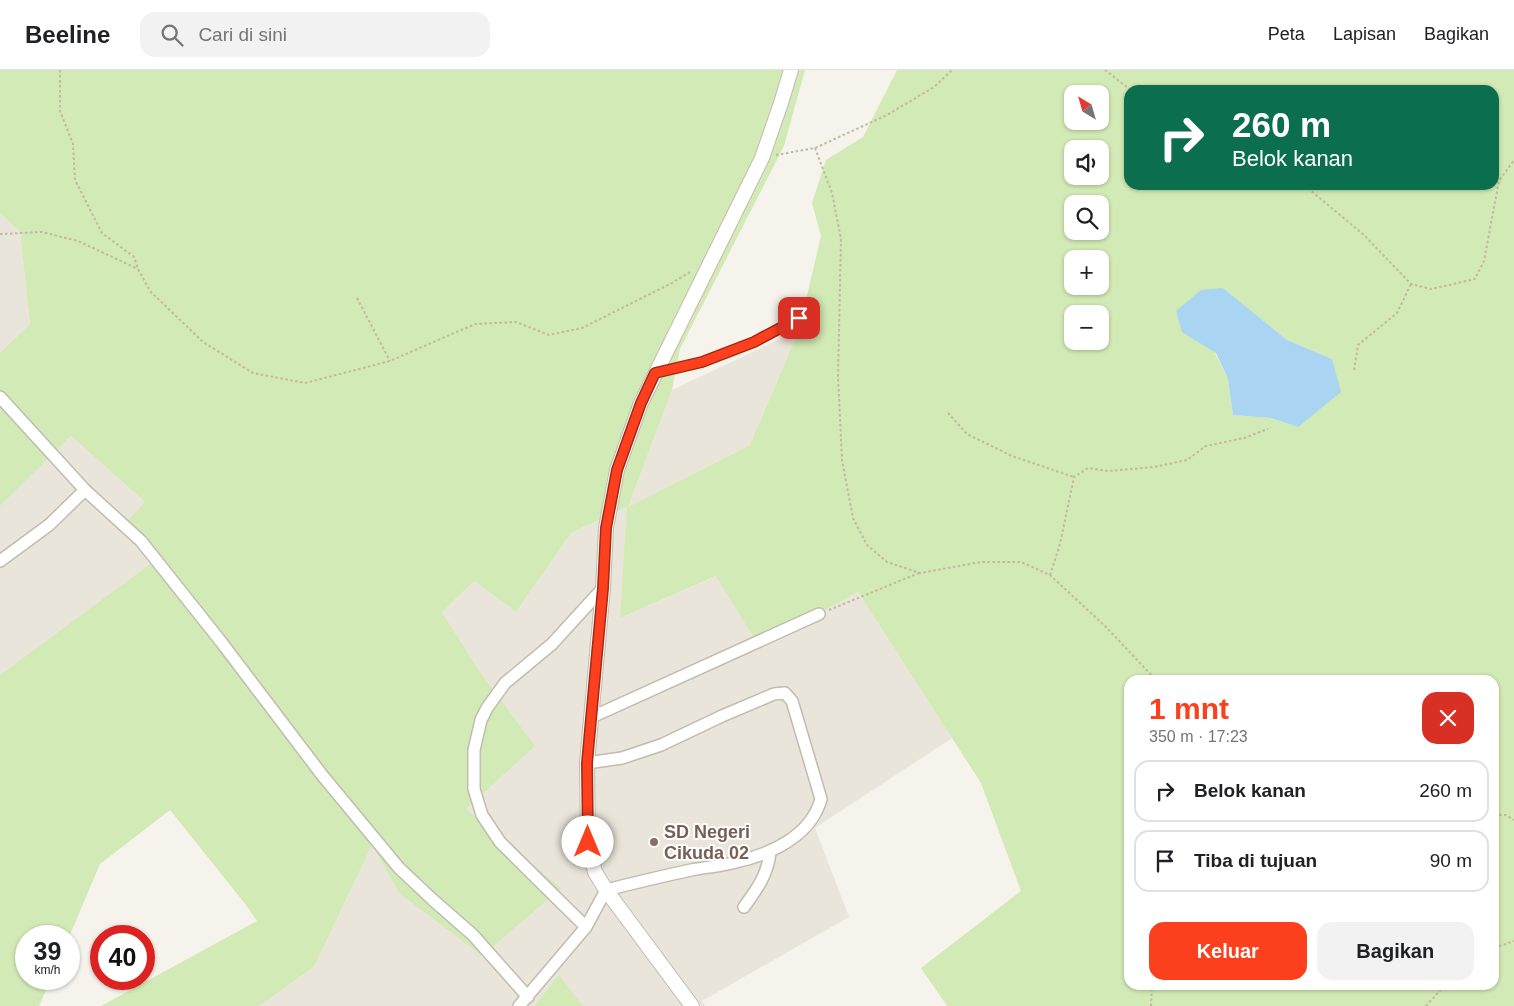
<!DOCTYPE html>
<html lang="id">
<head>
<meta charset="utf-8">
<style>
	:root { --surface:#fff; --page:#f2f2f2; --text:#202124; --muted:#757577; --line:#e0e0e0; --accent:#fc3f1d }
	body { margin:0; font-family:Arial,sans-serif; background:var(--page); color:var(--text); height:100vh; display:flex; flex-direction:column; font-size:19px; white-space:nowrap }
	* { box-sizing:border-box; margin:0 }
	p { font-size:16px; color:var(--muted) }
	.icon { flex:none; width:28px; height:28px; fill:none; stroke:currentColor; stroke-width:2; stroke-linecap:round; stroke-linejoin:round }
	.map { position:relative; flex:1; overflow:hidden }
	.panel { position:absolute; left:1124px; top:605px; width:375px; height:315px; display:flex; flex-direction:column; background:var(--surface); border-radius:15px; box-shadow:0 1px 4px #0004 }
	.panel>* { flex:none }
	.banner { position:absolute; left:1124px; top:15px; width:375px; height:105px; border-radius:15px; box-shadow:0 1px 4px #0004; background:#0b6e4f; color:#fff; overflow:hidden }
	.needle { width:32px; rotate:323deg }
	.buttons { position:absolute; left:1064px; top:15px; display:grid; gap:10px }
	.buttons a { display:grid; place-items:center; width:45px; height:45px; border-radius:10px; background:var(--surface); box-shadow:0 1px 4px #0004; font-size:25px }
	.speed { position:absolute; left:15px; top:855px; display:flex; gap:10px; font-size:25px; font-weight:700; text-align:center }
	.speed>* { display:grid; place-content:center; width:65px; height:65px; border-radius:50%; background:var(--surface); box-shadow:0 1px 4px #0004; line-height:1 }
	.speed small { font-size:12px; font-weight:400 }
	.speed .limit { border:8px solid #d22; background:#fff; color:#111 }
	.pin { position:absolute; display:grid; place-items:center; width:42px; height:42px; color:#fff; margin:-21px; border-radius:10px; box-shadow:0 2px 8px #0006 }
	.me { position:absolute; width:55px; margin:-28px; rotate:0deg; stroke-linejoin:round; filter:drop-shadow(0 0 4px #0008) }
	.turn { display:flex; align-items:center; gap:18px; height:105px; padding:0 25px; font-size:22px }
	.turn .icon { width:65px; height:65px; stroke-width:2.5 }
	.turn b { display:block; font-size:35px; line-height:42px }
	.round { display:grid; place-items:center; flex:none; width:52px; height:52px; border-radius:15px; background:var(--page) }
	.summary { display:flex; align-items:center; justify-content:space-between; height:85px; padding:0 25px }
	h1 { font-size:30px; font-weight:700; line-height:38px; color:var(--accent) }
	.action { display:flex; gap:10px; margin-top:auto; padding:10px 25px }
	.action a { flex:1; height:58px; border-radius:15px; background:var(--accent); color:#fff; font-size:20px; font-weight:700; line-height:58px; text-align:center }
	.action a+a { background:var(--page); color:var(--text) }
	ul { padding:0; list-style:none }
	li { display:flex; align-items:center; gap:15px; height:62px; margin:0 10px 8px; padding:0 15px; border:2px solid var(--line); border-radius:15px }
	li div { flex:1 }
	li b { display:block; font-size:19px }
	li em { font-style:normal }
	header { display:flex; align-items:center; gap:30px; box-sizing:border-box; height:70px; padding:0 25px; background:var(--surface); border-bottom:1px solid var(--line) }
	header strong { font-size:24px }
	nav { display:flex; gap:28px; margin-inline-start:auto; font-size:18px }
	.search { width:350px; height:45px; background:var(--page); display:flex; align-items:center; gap:12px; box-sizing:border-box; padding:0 18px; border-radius:15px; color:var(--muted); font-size:19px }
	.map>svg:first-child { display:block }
</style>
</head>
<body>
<header>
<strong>Beeline</strong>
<div class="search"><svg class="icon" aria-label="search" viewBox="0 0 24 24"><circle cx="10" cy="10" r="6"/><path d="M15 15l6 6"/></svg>Cari di sini</div>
<nav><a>Peta</a><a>Lapisan</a><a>Bagikan</a></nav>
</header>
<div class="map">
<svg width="1514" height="936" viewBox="0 0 1514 936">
	<rect width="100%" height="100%" fill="#f6f3ec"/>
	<path fill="#eae5da" d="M0 143 20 162 30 254 0 283Z
		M799 260 750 375 628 437 620 548 717 506 759 575 858 522 952 668 815 758 849 847 702 931 705 936H583L559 906 534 936H259L314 897 372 775 399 823 561 818 465 739 484 608 442 542 474 511 516 542 571 463 628 437 672 320Z
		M71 366 145 432 154 492 0 605V436Z"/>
	<path fill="#d2eab5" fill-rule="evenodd" d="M0 0H805L784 76 680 279 672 320 628 437 750 375 799 260 821 166 812 133 826 90 863 67 897 0H1514V936H947L921 898 1021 821 981 713 858 522 759 576 716 506 620 548 627 437 571 463 516 542 474 511 442 542 484 608 535 676 466 739 561 818 482 886 399 823 372 775 314 897 259 936H101L257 851 246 835 170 740 100 794 69 867 26 866V909H51L39 936H0V605L153 492 120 459 145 432 71 366 0 436V283L30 254 20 162 0 143ZM1129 20H1494V115H1129ZM1072 24H1100V51H1072ZM1072 79H1100V106H1072ZM1072 134H1100V161H1072ZM1072 189H1100V216H1072ZM1223 218 1287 270 1332 289 1298 357 1271 348 1233 345 1228 309 1215 283ZM1072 244H1100V271H1072ZM1129 610H1494V915H1129Z
		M559 905 583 936H534Z"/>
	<path fill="#a9d4f2" d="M1223 218 1287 270 1332 289 1341 322 1298 357 1271 348 1233 345 1228 309 1216 283 1182 262 1176 241 1201 220Z"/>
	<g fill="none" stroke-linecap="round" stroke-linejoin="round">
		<g stroke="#c2bbae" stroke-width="8">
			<path id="service" d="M657 302 702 292 754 272 814 241"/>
		</g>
		<g stroke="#c2bbae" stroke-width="14">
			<path id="minor" d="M0 327 85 420 141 471 222 573 322 705 399 798 433 830 473 865 528 927
				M0 491 49 455 85 420
				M592 647 819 544
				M744 837C757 819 768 804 770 782
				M586 857 500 772 482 745 474 719V680L481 650 487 638 505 613 552 574 603 518
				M519 936 586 857 606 820C634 813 663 806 691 800 706 797 722 796 736 792 771 784 811 766 821 729L792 631 785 623 774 624 722 646 661 675 622 688 587 693"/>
		</g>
		<g stroke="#c2bbae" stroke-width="16">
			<path id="tertiary" d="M692 936 606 820 595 802 588 772 587 693 603 518 606 458 617 400 641 333 762 88 781 33 791 0"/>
		</g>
		<path stroke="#c4b79f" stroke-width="2" stroke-dasharray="2.5 2.5" stroke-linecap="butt" d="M60 0V41L73 74 75 110 102 163 134 187 138 199 150 221 203 272 253 303 305 313 390 291 475 254 516 252 549 265 582 258 672 213 690 202
			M1105 0 1131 20
			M815 78 832 123 841 169 838 306 842 390 853 448 867 475 887 492 920 503 981 492H1021L1050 505 1106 557 1156 610
			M776 85 815 78 887 45 934 17 952 0
			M1304 115 1364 165 1411 214 1431 219 1475 209 1484 191 1499 111 1514 90
			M0 164 42 162 78 171 138 199
			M357 228 390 291
			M1354 300 1358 275 1397 243 1411 214
			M948 343 967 364 1012 386 1074 407
			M1050 505 1060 474 1074 407 1088 398 1108 401 1154 397 1187 390 1206 376 1244 368 1268 359
			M829 540 919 503
			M1494 745H1506L1514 750
			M1494 878 1514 871
			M1151 936 1152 915
			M1426 936 1445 915"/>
		<use href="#service" stroke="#fff" stroke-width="5.5"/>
		<use href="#minor" stroke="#fff" stroke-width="11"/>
		<use href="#tertiary" stroke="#fff" stroke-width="14"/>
	</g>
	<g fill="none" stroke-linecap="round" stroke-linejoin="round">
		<g stroke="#a42913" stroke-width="12">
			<path id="route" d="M588 772 587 693 603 518 606 458 617 400 641 333 655 303 702 292 754 272 799 248"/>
		</g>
		<use href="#route" stroke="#fc3f1d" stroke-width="9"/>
	</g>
	<circle fill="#8d6e63" stroke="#fff" stroke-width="2" cx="654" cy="772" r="5"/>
	<g text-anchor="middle" stroke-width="4" stroke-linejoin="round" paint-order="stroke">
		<g font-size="18" font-weight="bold" fill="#785e54" stroke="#fff" text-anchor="start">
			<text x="664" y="768">SD Negeri<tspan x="664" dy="21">Cikuda 02</tspan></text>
		</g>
	</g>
</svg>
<div class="buttons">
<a><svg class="needle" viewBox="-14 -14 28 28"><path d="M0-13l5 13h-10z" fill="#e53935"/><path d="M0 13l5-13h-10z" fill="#757577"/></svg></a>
<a><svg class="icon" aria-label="sound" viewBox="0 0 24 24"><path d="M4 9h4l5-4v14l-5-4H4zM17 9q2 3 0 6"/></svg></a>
<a><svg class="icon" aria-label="search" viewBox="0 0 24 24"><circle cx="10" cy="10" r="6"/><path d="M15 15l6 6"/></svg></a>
<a>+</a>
<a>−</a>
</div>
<div class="speed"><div>39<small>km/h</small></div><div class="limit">40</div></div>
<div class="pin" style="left:799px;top:248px;background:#d93025"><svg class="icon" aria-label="arrive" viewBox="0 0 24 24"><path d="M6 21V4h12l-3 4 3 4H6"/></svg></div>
<svg class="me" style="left:588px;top:772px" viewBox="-20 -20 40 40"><circle r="19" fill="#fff"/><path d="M0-13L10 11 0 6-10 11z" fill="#fc3f1d"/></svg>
<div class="banner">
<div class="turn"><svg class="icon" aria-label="right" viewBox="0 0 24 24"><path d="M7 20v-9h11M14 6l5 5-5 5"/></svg><div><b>260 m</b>Belok kanan</div></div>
</div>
<section class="panel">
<div class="summary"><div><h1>1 mnt</h1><p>350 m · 17:23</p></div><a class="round" style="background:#d93025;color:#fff"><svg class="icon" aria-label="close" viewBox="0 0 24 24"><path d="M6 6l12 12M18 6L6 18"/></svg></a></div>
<ul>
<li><svg class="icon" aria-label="right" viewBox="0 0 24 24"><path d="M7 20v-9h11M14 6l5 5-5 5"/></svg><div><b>Belok kanan</b></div><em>260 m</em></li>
<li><svg class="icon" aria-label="arrive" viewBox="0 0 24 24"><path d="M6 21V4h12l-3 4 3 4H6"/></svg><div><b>Tiba di tujuan</b></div><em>90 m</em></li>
</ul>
<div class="action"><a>Keluar</a><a>Bagikan</a></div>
</section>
</div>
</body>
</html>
